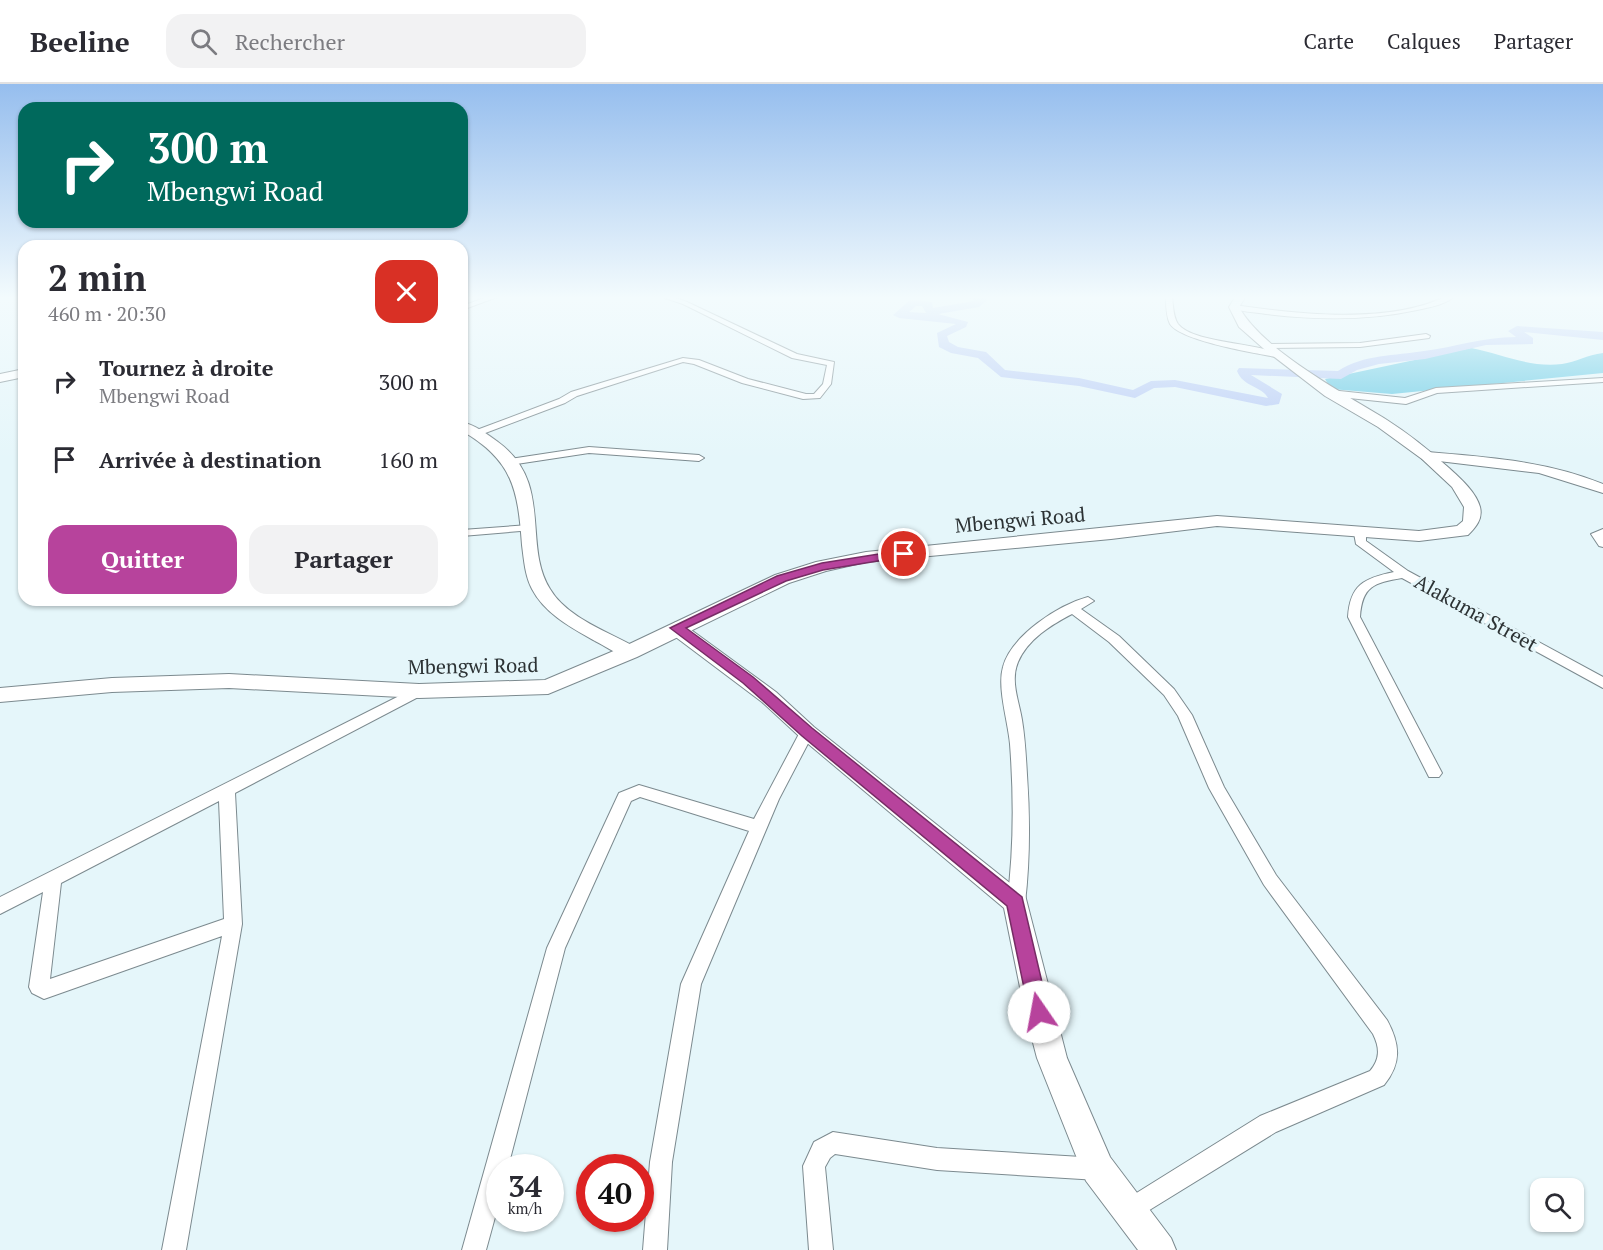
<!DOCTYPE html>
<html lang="fr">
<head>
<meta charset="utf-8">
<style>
	:root { --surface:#fff; --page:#f2f2f3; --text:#2b2b33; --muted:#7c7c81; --line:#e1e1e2; --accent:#b7439c }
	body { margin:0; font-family:"PT Serif",serif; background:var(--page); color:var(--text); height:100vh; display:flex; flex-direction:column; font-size:22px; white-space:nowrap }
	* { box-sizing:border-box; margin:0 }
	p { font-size:20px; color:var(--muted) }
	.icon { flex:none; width:33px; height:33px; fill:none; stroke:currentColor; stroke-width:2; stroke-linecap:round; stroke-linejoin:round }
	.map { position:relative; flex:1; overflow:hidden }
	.panel { position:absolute; left:18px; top:156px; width:450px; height:366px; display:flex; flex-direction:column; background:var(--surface); border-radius:18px; box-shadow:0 2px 4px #0004 }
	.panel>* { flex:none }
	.guide { position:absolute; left:18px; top:18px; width:450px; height:126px; border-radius:18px; box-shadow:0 2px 4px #0004; background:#00695c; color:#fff; overflow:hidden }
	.buttons { position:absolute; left:1530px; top:1094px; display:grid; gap:12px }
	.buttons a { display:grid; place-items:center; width:54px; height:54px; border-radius:12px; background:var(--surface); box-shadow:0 2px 4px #0004; font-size:30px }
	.speed { position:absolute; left:486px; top:1070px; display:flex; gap:12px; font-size:30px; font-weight:700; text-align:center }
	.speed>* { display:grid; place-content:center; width:78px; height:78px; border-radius:50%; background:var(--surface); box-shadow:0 2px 4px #0004; line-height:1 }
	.speed small { font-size:15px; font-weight:400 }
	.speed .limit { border:9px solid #d22; background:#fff; color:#111 }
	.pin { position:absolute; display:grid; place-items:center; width:51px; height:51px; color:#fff; margin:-26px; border:3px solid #fff; border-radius:50%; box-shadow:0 2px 6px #0007 }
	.me { position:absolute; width:66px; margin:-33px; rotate:348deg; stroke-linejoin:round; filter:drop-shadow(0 0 4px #0008) }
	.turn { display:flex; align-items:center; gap:21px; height:126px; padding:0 30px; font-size:27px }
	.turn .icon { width:78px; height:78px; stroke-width:2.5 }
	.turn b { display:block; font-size:42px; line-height:51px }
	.round { display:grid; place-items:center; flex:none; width:63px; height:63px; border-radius:18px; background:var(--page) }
	.overview { display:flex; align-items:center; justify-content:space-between; height:102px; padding:0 30px }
	h1 { font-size:36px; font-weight:700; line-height:45px }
	.cta { display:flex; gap:12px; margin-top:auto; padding:12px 30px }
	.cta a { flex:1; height:69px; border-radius:18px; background:var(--accent); color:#fff; font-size:24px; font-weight:700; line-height:69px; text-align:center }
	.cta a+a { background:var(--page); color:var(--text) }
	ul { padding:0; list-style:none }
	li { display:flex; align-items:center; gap:18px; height:78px; padding:0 30px }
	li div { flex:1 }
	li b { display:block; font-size:22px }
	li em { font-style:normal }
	header { display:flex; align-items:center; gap:36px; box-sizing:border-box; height:84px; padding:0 30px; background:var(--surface); border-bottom:2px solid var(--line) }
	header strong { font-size:28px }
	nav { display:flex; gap:33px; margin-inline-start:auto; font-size:21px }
	.search { width:420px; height:54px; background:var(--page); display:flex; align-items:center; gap:15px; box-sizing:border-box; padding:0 21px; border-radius:18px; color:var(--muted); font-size:22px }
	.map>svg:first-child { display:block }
</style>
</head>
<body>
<header>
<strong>Beeline</strong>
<div class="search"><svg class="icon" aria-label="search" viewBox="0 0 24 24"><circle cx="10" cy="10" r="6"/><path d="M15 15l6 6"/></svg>Rechercher</div>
<nav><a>Carte</a><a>Calques</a><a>Partager</a></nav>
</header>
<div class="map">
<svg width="1603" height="1166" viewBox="0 0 1603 1166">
	<rect width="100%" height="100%" fill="#e5f6fa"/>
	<path fill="#69cbe4" d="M1471 264C1502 270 1529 284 1562 280 1576 278 1587 271 1603 269V289L1392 310 1331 305 1325 295Z"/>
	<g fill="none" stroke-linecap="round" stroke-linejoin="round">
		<path fill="#bbcef6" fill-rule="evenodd" d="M968 212H982L987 216 979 223 938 230 968 238 966 243 947 252 949 258 958 263 986 268 1005 286 1079 294 1133 306 1151 297 1175 296 1268 314C1262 302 1243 303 1237 287L1239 284 1338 287C1364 270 1395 272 1424 267 1456 263 1482 253 1516 253L1508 247 1517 242 1603 248V256L1524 248 1533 254V260L1486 261 1425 275 1379 280 1357 286 1341 295 1251 291 1282 310 1279 320 1266 322 1175 303 1154 304 1135 314 1079 302 1001 293 978 274 951 269 939 263 937 249 956 240 899 234 893 231 910 216 932 218 933 224 974 217ZM916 222H922L926 229 909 228Z"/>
		<g stroke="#7c8a8f" stroke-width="2">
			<path id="street" d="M490 212H500L462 226V222Z
				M659 212H670L687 218 797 270 834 278 831 300 820 314 803 315 742 299 694 280 683 278 577 312 565 319 480 351H474V347L559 315 571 308 683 274 699 276 748 295 806 310H814L823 300 827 281 792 274 683 220Z
				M1166 212H1172C1173 220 1173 233 1178 240 1194 260 1259 258 1280 271L1276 273C1255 269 1181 257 1170 240 1166 232 1166 221 1166 212Z
				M1447 212H1455C1445 221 1430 223 1417 226 1367 237 1317 236 1266 230 1255 228 1240 228 1230 223L1234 221C1297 230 1388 241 1447 212Z
				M1426 250 1430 252 1429 254 1360 263 1268 264 1264 262 1268 260 1360 259Z
				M1603 294V298L1437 309 1406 320 1330 312 1326 309 1330 306 1405 314 1436 304Z
				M589 363 699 371 704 374 699 377 589 369 510 381 505 378 510 375Z
				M529 441 533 442V446L462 452V446Z
				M1603 445V463L1599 462 1591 450Z
				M1360 446 1366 449V457L1408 487 1603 593V604L1402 494C1374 499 1362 502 1360 533L1442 689 1439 693H1429L1348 533C1350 501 1364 494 1394 488L1356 460 1354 449Z
				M1088 513 1094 517 1081 525 1119 552 1174 605 1192 631 1224 703 1276 791 1387 936C1400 960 1402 979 1384 1001L1276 1048 1130 1138 1122 1134 1118 1126 1122 1118 1260 1032 1370 987C1380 975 1380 964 1373 950L1264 801 1209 704 1178 632 1164 611 1109 558 1072 530C1051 541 1028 555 1018 578 1010 597 1019 617 1022 636 1025 654 1026 673 1027 691 1030 734 1030 776 1025 819L1022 824 1016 827 1010 824 1007 819C1014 766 1014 713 1010 660 1008 637 997 604 1003 583 1011 552 1058 521 1088 513Z
				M419 602 424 604 426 607 424 610 235 709 242 840 186 1166H162L222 852 44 915 32 909 29 903 43 808 0 830V813ZM219 717 224 835 50 895 61 799Z
				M807 643 812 644 814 648 779 715 701 900 672 1078 667 1166H643L650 1078 681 900 749 747 640 713 631 717 565 864 508 1083H500V1115L486 1166H462L547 864 619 709 639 701 754 735 800 648 802 644Z
				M833 1048 937 1064 1098 1074 1106 1077 1109 1085 1106 1093 1098 1096 937 1086 835 1070 830 1074 825 1083 833 1166H809L803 1082 814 1058Z"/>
		</g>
		<g stroke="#7c8a8f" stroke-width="2">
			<path id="secondary" d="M24 285V293L0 298V290Z
				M462 338C475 341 487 350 498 358 554 399 522 460 550 505 567 534 609 548 637 564L640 568 637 572C622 576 608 563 595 557 572 544 545 530 532 505 525 492 524 476 522 461 518 406 513 376 462 347Z
				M1427 368C1487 373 1547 377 1603 400V409L1539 389 1422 375V369Z
				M676 538 683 540 776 608 814 643 1025 811 1067 974 1110 1073 1171 1154 1176 1166H1138L1086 1097 1037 974 1025 928 1004 824 800 653 762 618 669 548 667 544Z"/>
		</g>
		<g stroke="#7c8a8f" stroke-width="2">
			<path id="primary" d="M1236 212H1246L1239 223C1262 266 1345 310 1387 336 1409 350 1430 367 1449 384 1460 394 1476 408 1480 423 1483 435 1476 443 1468 451L1419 457 1217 442 1111 455 866 478 826 487 789 499 637 573 548 610 419 614 229 604 112 608 0 618V604L112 594 229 590 419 600 545 596 623 563 775 491 816 478 866 468 1217 432 1419 447 1457 442 1463 437 1464 423 1452 403 1422 375 1378 343 1325 312 1264 265 1239 243 1229 223Z"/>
		</g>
		<use href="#street" fill="#fff" fill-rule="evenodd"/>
		<use href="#secondary" fill="#fff" fill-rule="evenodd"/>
		<use href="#primary" fill="#fff" fill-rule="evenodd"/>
	</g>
	<linearGradient id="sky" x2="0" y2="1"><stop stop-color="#96beee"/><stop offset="0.57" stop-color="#f3fbfd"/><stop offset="1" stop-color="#f3fbfd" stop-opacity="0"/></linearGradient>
	<rect width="1603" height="375" fill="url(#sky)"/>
	<path fill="#b7439c" stroke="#772c65" stroke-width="1.5" d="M904 466 910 470 908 472 823 486 786 497 686 544 753 593 812 644 1022 813 1049 928 1046 935 1039 937 1032 935 1029 928 1007 822 802 652 743 599 670 544 777 492 822 479Z"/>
	<g text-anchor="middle" stroke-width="6" stroke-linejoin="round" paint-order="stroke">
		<g font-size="20" fill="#2c3234" stroke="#e5f6fa">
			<text transform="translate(1020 436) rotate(-5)" y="7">Mbengwi Road</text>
			<text transform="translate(1476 529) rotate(29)" y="7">Alakuma Street</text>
			<text transform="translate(473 582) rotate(-1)" y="7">Mbengwi Road</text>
		</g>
	</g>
</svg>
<div class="buttons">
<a><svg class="icon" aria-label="search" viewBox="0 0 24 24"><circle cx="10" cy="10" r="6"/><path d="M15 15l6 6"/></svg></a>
</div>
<div class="speed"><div>34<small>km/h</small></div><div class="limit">40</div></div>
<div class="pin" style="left:904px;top:470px;background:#d93025"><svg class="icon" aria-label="arrive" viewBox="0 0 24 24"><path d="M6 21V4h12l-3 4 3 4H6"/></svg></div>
<svg class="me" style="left:1039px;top:928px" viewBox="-20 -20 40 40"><circle r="19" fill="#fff"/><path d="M0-13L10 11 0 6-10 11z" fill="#b7439c"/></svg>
<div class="guide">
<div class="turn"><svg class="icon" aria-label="right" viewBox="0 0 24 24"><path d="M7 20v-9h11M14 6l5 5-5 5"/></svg><div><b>300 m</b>Mbengwi Road</div></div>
</div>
<section class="panel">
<div class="overview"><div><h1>2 min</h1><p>460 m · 20:30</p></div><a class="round" style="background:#d93025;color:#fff"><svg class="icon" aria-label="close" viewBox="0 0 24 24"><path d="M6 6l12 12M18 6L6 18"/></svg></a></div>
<ul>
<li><svg class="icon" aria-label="right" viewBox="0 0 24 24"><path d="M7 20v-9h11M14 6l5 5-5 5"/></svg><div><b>Tournez à droite</b><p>Mbengwi Road</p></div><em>300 m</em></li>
<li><svg class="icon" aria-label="arrive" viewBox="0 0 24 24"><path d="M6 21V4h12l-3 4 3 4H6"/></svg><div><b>Arrivée à destination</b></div><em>160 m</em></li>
</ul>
<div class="cta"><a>Quitter</a><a>Partager</a></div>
</section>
</div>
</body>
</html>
